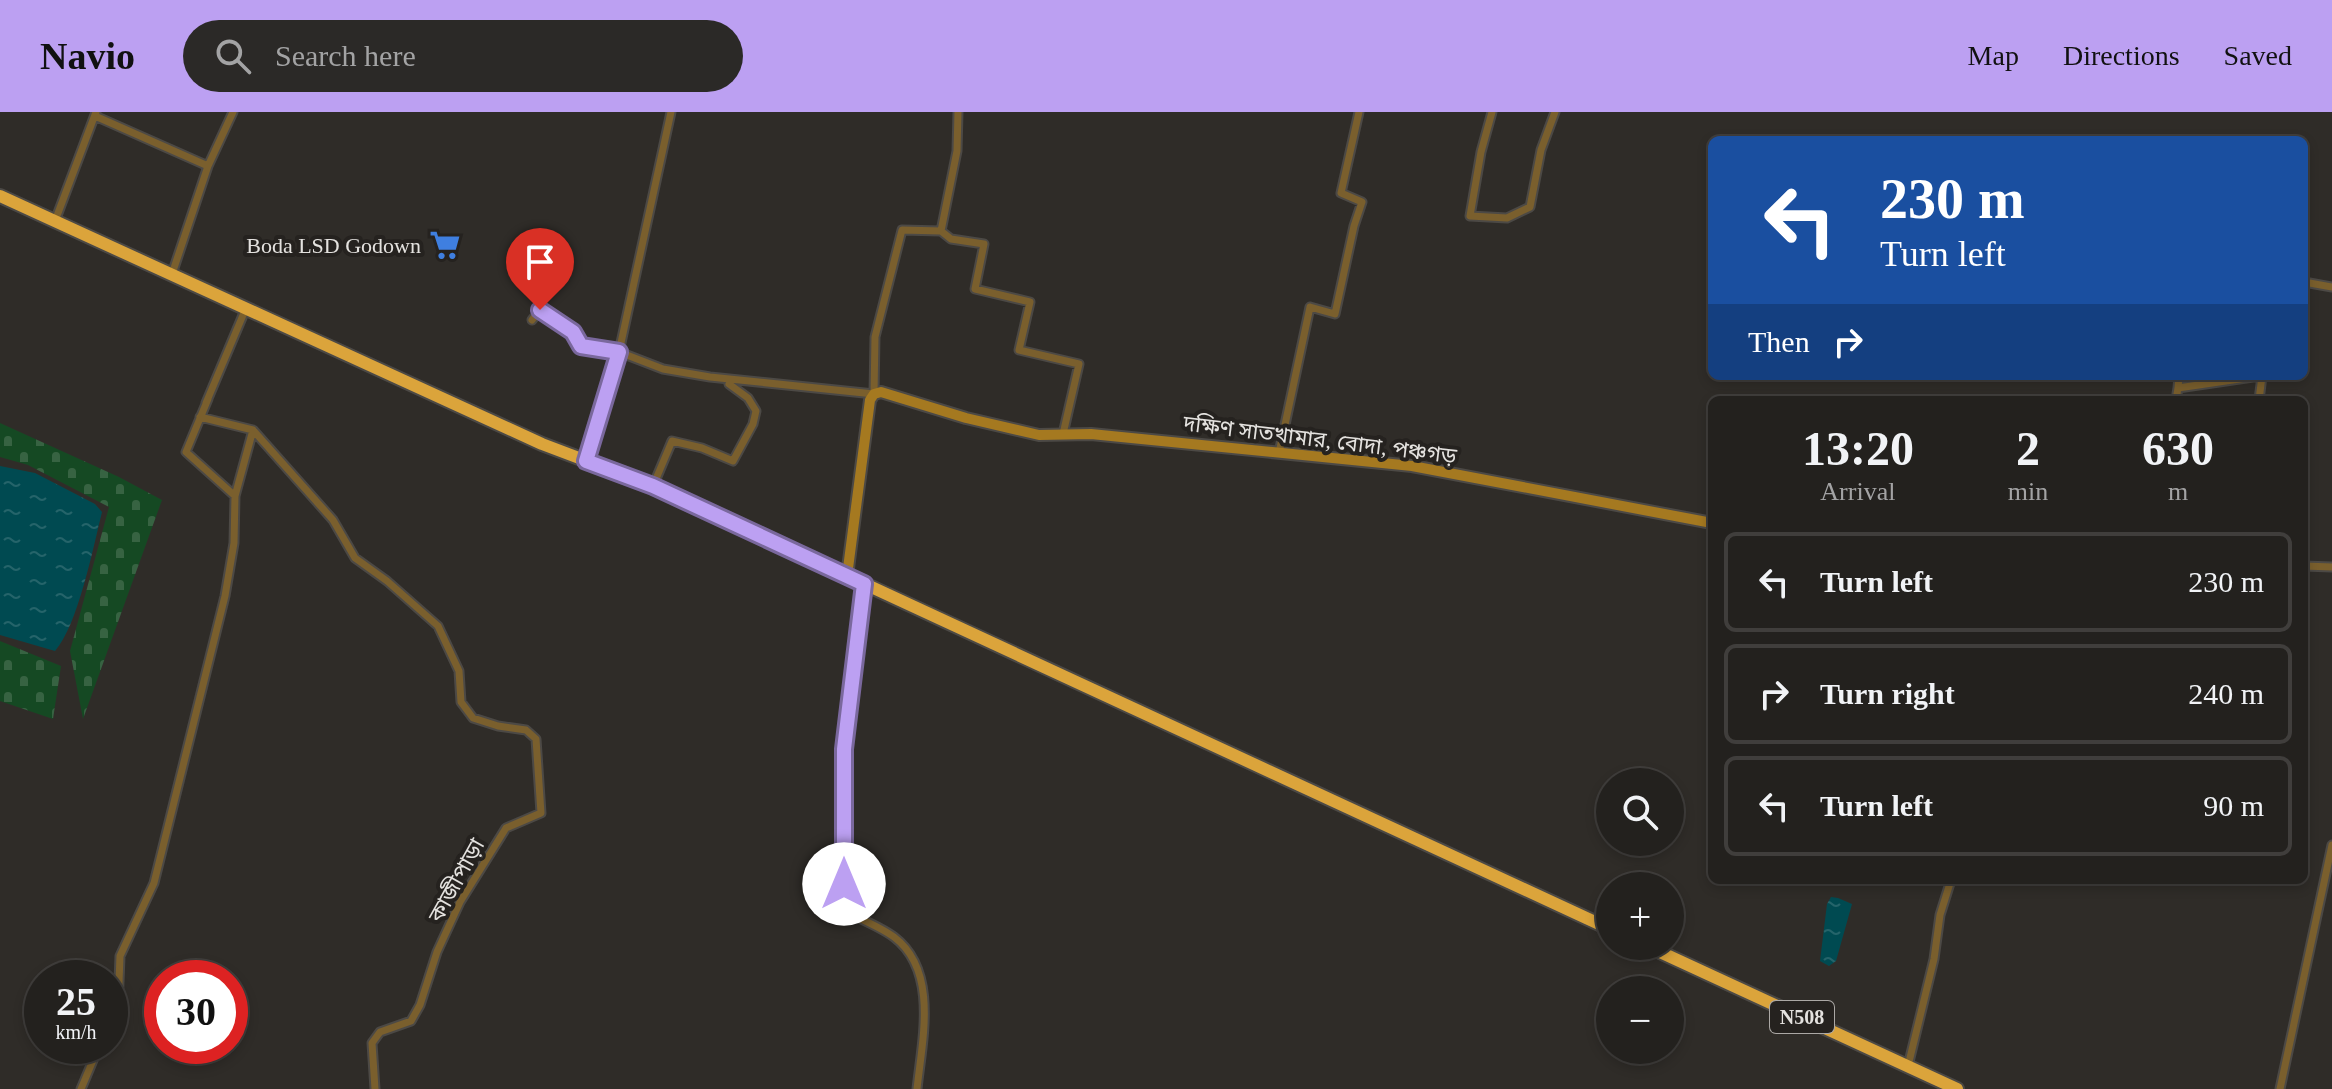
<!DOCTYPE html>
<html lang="en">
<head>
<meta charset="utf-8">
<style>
	:root { --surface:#23211e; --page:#2b2927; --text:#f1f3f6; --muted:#a3a3a4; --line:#403e3c; --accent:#bca0f2 }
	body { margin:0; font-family:"Times New Roman","Noto Sans Bengali",serif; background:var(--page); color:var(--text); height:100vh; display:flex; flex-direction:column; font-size:30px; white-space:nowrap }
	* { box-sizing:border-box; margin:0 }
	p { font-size:26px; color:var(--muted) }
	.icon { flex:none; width:44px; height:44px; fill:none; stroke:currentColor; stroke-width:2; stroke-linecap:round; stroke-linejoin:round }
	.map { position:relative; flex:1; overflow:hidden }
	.drawer { position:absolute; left:1708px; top:284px; width:600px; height:488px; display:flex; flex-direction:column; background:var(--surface); border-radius:12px; box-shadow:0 4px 12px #0003,0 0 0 2px var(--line) }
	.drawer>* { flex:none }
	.guide { position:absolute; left:1708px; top:24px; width:600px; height:244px; border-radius:12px; box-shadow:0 4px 12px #0003,0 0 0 2px var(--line); background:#1a4fa0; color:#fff; overflow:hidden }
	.fabs { position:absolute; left:1596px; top:656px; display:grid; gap:16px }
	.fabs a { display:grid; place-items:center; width:88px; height:88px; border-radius:50%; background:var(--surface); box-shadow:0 4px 12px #0003,0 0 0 2px var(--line); font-size:40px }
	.speed { position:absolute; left:24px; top:848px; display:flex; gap:16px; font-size:40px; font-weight:700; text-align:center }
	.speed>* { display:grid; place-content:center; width:104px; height:104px; border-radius:50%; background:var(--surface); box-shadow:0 4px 12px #0003,0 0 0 2px var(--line); line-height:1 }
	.speed small { font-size:20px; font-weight:400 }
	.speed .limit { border:12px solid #d22; background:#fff; color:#111 }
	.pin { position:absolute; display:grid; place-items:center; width:68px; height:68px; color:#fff; margin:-82px -34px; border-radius:50% 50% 50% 0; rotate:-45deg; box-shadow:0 0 8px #0007 }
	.pin .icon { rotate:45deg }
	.me { position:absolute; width:88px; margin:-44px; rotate:0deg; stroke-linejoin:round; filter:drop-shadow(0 0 6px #0008) }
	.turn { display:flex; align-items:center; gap:28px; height:168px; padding:0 40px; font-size:36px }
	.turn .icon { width:104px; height:104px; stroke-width:2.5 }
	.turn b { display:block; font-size:56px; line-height:68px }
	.then { display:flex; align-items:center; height:76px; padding:0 40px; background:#0003; gap:16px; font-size:30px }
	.eta { display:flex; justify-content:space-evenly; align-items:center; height:136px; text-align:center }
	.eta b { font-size:48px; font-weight:700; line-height:56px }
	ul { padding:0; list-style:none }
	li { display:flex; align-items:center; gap:24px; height:100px; margin:0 16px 12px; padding:0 24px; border:4px solid var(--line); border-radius:12px }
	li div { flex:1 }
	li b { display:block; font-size:30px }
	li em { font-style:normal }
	header { display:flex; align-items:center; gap:48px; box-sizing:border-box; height:112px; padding:0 40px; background:var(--accent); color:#111 }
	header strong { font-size:38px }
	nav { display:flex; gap:44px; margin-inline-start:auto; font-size:28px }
	.search { width:560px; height:72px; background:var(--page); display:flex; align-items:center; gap:20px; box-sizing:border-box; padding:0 28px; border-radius:44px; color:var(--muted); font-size:30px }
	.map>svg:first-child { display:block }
</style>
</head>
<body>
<header>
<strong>Navio</strong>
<div class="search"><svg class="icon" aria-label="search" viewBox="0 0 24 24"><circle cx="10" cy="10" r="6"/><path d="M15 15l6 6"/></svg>Search here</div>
<nav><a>Map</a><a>Directions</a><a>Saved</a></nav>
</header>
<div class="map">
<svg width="2332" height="977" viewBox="0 0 2332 977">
	<defs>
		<pattern id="cemetery-stones" width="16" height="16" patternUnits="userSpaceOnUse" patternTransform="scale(2)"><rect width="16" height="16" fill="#154923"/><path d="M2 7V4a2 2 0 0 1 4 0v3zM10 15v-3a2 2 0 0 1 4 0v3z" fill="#376342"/></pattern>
		<pattern id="water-ripples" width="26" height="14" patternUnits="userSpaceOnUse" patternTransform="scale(2)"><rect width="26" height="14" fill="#004a51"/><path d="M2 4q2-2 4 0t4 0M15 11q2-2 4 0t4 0" fill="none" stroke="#25646a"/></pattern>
	</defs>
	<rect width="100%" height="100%" fill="#2f2c28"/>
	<path fill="url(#cemetery-stones)" d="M0 311 119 365 162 388 83 607 70 539 109 395 28 353 0 345Z
		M0 529 61 554 53 607 0 589Z"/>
	<path fill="url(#water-ripples)" d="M0 354 35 361 95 392 102 400C93 436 78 513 55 539L0 523Z
		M1831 785 1838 786 1852 792 1836 849 1829 854 1820 849 1827 792Z"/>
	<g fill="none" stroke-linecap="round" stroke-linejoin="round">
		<g stroke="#4c4945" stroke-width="11">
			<path id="street" d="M1492 0 1481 40 1470 104 1507 106 1530 95 1541 38 1555 0
				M55 109 96 0 95 4 208 54
				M941 119 951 127 984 132 975 177 1030 190 1019 238 1079 252 1063 322
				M172 162 208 54 233 0
				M2304 170 2332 175
				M532 208 540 198 573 220 581 234 619 240 671 0
				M2178 276 2179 264
				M2176 288 2178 276 2260 264
				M2259 288 2262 264
				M206 291 246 196
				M202 303 200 305 253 318
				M1279 341 1310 195 1335 202 1354 114 1362 90 1341 81 1359 0
				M586 349 619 240 663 257 710 265 874 282 875 225 902 118 941 119 957 39 958 0
				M653 374 672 329 702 336 733 349 753 312 756 299 748 286 729 272
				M235 384 253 318 333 408 355 446 387 469 438 514 459 559 461 590 473 606 498 614 526 618 536 627 541 701 506 716 460 790 437 840 420 893 411 909 380 920 372 931 375 977
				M2304 454 2332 455
				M864 472 844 637V799C860 807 879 814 894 825 939 859 922 929 917 977
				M110 912 118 896 120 844 154 771 225 484 234 431 235 384 186 340 208 287
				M1908 954 1934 847 1940 803 1951 768
				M81 977 99 934
				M2280 977 2332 733"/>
		</g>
		<g stroke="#4c4945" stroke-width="14">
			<path id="secondary" d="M847 464 870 288 874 282 881 280 966 306 1039 323 1091 322 1412 354 1712 411"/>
		</g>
		<g stroke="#4c4945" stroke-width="16">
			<path id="highway" d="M0 84 542 332 653 374 1610 817
				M1647 834 1957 977"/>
		</g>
		<use href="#street" stroke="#7a5f2d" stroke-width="7"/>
		<use href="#secondary" stroke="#a57920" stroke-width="10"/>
		<use href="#highway" stroke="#dba43b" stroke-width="12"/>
	</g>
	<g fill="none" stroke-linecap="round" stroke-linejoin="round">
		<g stroke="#7a689d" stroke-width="20">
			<path id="route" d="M540 198 573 220 581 234 619 240 586 349 653 374 864 472 844 637V772"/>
		</g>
		<use href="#route" stroke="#bca0f2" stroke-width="14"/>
	</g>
	<defs>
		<g id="supermarket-bare" transform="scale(2.4)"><path d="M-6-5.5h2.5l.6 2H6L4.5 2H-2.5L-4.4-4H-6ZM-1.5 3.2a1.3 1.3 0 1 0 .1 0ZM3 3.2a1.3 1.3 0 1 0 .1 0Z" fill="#3f7fe0" stroke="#25221f" stroke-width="2.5" paint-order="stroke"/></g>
	</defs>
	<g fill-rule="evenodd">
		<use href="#supermarket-bare" x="445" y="133"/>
	</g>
	<g text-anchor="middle" stroke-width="8" stroke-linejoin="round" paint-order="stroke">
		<rect fill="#25221f" stroke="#aba8a5" stroke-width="2" x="1770" y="889" width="64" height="32" rx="6"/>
		<g font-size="20" font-weight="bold" fill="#e4e2df">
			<text x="1802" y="912">N508</text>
		</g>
		<g font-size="22" fill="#e4e2df" stroke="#25221f" text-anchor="end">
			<text x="421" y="141">Boda LSD Godown</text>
		</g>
		<g font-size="22" fill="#e4e2df" stroke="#25221f">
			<text transform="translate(1320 327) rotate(7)" y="8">দক্ষিণ সাতখামার, বোদা, পঞ্চগড়</text>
			<text transform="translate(456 768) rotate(-61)" y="8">কাজীপাড়া</text>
		</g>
	</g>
</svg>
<div class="fabs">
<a><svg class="icon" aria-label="search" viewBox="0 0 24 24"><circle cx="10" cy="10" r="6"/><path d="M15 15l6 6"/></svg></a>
<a>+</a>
<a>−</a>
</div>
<div class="speed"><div>25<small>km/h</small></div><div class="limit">30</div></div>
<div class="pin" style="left:540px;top:198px;background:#d93025"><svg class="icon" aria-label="arrive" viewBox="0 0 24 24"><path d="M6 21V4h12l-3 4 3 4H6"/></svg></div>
<svg class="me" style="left:844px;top:772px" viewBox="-20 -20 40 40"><circle r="19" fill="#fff"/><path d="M0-13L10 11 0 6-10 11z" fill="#bca0f2"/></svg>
<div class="guide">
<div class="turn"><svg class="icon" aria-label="left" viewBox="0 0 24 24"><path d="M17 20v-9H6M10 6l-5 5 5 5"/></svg><div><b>230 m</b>Turn left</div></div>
<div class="then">Then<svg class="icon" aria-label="right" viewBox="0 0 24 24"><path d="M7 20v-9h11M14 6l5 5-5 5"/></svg></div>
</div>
<section class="drawer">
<div class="eta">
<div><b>13:20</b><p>Arrival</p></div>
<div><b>2</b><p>min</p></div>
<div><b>630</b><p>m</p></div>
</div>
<ul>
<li><svg class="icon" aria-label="left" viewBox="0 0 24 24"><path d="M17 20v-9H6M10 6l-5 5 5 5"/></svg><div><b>Turn left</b></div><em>230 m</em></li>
<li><svg class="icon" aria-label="right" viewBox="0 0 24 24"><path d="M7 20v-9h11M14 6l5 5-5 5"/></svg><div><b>Turn right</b></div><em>240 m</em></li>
<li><svg class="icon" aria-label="left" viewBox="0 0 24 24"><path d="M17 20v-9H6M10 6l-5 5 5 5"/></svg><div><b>Turn left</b></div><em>90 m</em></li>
</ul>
</section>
</div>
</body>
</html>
